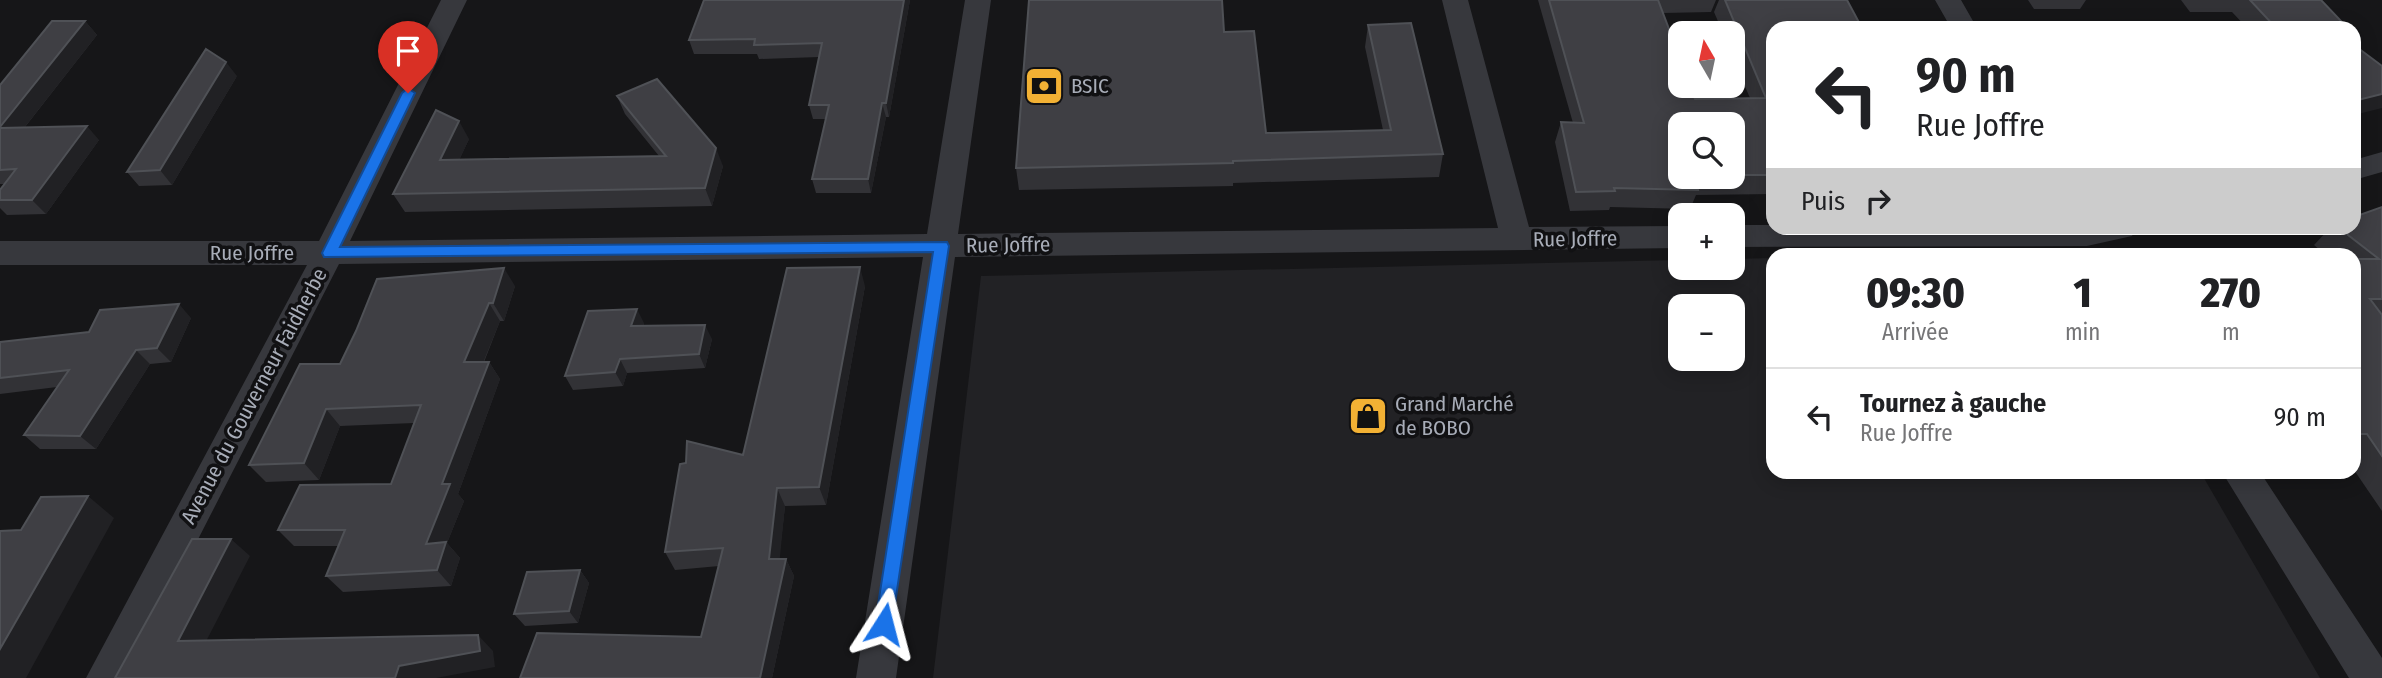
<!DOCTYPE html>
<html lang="fr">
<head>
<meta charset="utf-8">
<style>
	:root { --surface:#fff; --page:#f6f6f6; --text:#202124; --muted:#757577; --line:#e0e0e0 }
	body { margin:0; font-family:"Fira Sans Condensed",sans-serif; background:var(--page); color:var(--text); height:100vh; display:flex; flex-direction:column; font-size:26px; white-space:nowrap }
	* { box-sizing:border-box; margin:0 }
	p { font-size:23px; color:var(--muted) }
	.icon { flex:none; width:38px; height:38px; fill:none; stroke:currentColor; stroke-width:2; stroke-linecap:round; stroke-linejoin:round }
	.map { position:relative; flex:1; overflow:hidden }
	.panel { position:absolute; left:1766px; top:248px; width:595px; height:231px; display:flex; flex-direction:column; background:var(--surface); border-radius:21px; box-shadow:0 4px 18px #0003 }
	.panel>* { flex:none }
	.top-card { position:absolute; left:1766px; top:21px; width:595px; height:214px; border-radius:21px; box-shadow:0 4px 18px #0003; background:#fff; color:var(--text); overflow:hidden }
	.needle { width:46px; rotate:351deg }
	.fabs { position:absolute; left:1668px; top:21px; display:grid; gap:14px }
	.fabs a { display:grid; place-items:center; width:77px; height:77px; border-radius:14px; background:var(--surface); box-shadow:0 4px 18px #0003; font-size:35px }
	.pin { position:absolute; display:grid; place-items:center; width:60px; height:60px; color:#fff; margin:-72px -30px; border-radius:50% 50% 50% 0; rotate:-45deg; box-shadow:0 0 7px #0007 }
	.pin .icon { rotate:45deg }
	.me { position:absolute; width:77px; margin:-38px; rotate:9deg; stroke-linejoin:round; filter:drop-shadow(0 0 5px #0008) }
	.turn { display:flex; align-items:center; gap:24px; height:147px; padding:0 35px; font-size:32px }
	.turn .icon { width:91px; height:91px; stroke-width:2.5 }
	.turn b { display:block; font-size:49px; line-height:60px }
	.then { display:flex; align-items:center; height:66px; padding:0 35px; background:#0003; gap:14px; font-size:26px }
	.eta { display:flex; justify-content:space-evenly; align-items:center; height:119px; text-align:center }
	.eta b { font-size:42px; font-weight:800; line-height:49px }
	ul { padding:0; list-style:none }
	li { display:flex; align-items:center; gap:21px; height:98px; padding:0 35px; border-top:2px solid var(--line) }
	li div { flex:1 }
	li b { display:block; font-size:26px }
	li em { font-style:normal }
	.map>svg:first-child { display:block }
</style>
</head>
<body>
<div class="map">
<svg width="2382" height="678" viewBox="0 0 2382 678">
	<rect width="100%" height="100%" fill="#161618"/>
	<path fill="#222225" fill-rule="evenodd" d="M1773 258V472L2201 473 2320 678H933L981 276 1680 260V268H1732L1733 259ZM1680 306H1732V359H1680Z"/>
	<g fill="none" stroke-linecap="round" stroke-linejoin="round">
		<path fill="#37383d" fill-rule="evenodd" d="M441 0H467L350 241 927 234 965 0H991L958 234 1498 228 1442 0H1468L1529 227 1680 226V248L955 257 896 678H856L923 257 339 264 127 678H86L307 265H0V241H319Z
			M1935 0H1961L1977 28H1951Z
			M2382 152V172L2354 180V160Z
			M1732 225H1773V228H2136L2132 236 2087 246 1732 247Z
			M2222 472H2260L2382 658V678H2349Z"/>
	</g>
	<path fill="#323236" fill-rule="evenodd" d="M704 0H910L889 117H886L871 193H816L812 179 826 119H813L809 105 819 57 759 59 757 54H694L689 40Z
		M1538 0H1716L1711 12 1663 13 1695 99 1750 98 1732 56V33H1723L1714 12 1719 0H1847L1773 28V194L1696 195 1690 209 1610 207 1609 210 1570 211 1555 142 1561 122 1573 123ZM1732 124V177H1680Z
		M2028 0H2086L2080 9H2034Z
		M2181 0H2321L2342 22 2337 28H2247L2232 12H2190Z
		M85 21 97 35 25 127 99 140 46 214 7 215 0 208V190L5 184H0V85Z
		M1368 25 1443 154 1439 177 1233 183V186L1019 190 1016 168 1224 32 1266 133 1383 130 1365 47Z
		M237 76 172 185 139 186 127 172Z
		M617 96 723 166 712 206 405 212 393 194 469 139 459 160 659 156 625 114Z
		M2382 207V511L2354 470V256H2327L2314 245 2330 228H2354Z
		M515 286 504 321H500L484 362H489L500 379 458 494 464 501 447 543 460 558 451 586 343 592 326 576 339 546H294L278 530 391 484 414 423 340 426 319 480 266 482 249 465 340 364Z
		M865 286 826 505 785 506 779 559H786L794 576 772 678H520L701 637 719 566 675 570 665 552 743 455Z
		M191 318 171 362 150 364 96 449H40L24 435 57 387 0 394V342L89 332Z
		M644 323 643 326 712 339 705 368 627 373 623 386 573 390 565 376Z
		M580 570 589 583 578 623 525 626 514 614Z"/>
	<path fill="#212124" d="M904 0H910L889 117 886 103Z
		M85 21 97 35 13 142 0 129V127Z
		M226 62 237 76 172 185 160 170Z
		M2382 94V108L2354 115V101Z
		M882 103 886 117 871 193 868 179Z
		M459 121 469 139 451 178 440 160Z
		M87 126 99 140 46 214 32 200Z
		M716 148 723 166 712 206 705 188Z
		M860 267 865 286 826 505 819 487Z
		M504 268 515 286 504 321 493 303Z
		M489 303 500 321 476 380 464 362Z
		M179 304 191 318 171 362 157 348Z
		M637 309 644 323 638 340 631 326Z
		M705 325 712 339 705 368 699 354Z
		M136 350 150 364 96 449 80 436Z
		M620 359 627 373 623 386 615 372Z
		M489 362 500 379 458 494 464 501 447 543 460 558 451 586 437 570 426 544 442 484Z
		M326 409 340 426 319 480 304 463Z
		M777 488 785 506 778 576 769 559Z
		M88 496 114 518 26 678H0V649Z
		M231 539 250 556 198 657 178 641Z
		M786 559 794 576 772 678H760Z
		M580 570 589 583 578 623 569 611Z
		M478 635 493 651 495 667 436 678H395L399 666Z"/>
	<path fill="#3f3f44" stroke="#4f5156" stroke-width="2" d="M704 0H904L886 103H882L868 179H812L829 105H809L822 43 754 45 755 39 689 40Z
		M1029 0H1222L1224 32 1254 31 1266 133 1391 130 1368 25 1411 23 1443 154 1233 161V163L1016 168Z
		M1549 0H1658L1680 58V86H1690L1695 99 1766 98 1725 0H1847L1862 28H1773V175H1732V124H1680V177H1695L1698 190 1614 188 1615 191 1576 192 1561 122 1584 123Z
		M2250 0H2321L2342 22 2323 23 2330 28H2276Z
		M52 21H85L0 127V85Z
		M1910 23 1913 28H1870L1868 24Z
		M2354 45 2382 66V94L2354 101Z
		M206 49 226 62 160 170 127 172Z
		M657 79 716 148 705 188 393 194 436 110 459 121 440 160 666 156 617 96Z
		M87 126 32 200H0V190L16 169 0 170V128Z
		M2382 207V299H2370L2382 315V456L2367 434H2354V259H2379L2339 228H2354V217Z
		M860 267 819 487 777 488 769 559H786L760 678H520L537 633 701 637 723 548 665 552 680 464 686 463 687 441 743 455 787 268Z
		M504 268 493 303H489L464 362H489L442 484H450L426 544 446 542 437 570 326 576 345 530H278L300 485 391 484 421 405 326 409 304 463 249 465 300 364H340L356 331 377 279Z
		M179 304 157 348 136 350 80 436 24 435 69 370 0 378V342L89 332 100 310Z
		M637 309 631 326 705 325 699 354 620 359 615 372 565 376 588 311Z
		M88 496 0 649V531L21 530 41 497Z
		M192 539H231L178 641 478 635 480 651 399 666 395 678H115Z
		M580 570 569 611 514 614 527 572Z"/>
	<path fill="#1a73e8" stroke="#114b97" stroke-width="2" d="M408 88 415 93 340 247 947 242 949 246 891 630 884 633 878 630 875 624 933 252 324 257 322 253 402 93Z"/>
	<defs>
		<g id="bank-square" transform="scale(2.0125)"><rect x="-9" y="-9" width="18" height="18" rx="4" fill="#f2b134" stroke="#111113"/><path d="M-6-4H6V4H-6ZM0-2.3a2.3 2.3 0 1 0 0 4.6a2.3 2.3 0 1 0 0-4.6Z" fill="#111"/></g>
		<g id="shop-square" transform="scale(2.0125)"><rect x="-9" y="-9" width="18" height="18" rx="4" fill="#f2b134" stroke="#111113"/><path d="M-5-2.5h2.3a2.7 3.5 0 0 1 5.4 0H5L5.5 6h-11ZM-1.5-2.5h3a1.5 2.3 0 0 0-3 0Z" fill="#111"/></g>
	</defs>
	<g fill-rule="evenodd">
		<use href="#bank-square" x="1044" y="86"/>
		<use href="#shop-square" x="1368" y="416"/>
	</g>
	<g text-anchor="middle" stroke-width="7" stroke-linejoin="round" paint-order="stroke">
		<g font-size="21" fill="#a8adb8" stroke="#111113" text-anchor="start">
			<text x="1071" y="93">BSIC</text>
			<text x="1395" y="411">Grand Marché<tspan x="1395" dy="24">de BOBO</tspan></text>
		</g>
		<g font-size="21" fill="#a8adb8" stroke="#111113">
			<text transform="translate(1575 239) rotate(-1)" y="7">Rue Joffre</text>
			<text transform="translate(1008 245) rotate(-1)" y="7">Rue Joffre</text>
			<text x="252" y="260">Rue Joffre</text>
			<text transform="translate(254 396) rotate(-62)" y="7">Avenue du Gouverneur Faidherbe</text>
		</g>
	</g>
</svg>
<div class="fabs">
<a><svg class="needle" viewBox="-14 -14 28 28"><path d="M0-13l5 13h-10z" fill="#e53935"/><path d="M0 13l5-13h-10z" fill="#757577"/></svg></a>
<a><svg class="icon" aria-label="search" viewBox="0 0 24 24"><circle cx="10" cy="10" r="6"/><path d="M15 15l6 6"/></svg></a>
<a>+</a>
<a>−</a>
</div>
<div class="pin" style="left:408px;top:93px;background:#d93025"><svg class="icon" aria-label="arrive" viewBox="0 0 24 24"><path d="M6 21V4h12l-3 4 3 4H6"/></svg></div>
<svg class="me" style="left:884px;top:624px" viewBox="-20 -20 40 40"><path d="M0-17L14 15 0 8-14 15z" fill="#1a73e8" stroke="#fff" stroke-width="4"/></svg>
<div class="top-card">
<div class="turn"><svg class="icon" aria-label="left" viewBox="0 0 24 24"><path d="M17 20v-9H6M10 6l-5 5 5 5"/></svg><div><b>90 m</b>Rue Joffre</div></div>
<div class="then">Puis<svg class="icon" aria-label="right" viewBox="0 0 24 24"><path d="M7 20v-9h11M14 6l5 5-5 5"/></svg></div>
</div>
<section class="panel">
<div class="eta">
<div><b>09:30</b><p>Arrivée</p></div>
<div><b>1</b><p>min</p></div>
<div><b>270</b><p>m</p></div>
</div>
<ul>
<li><svg class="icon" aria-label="left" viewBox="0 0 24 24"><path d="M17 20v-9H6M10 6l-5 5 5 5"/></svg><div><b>Tournez à gauche</b><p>Rue Joffre</p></div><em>90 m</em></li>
</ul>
</section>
</div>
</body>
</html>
